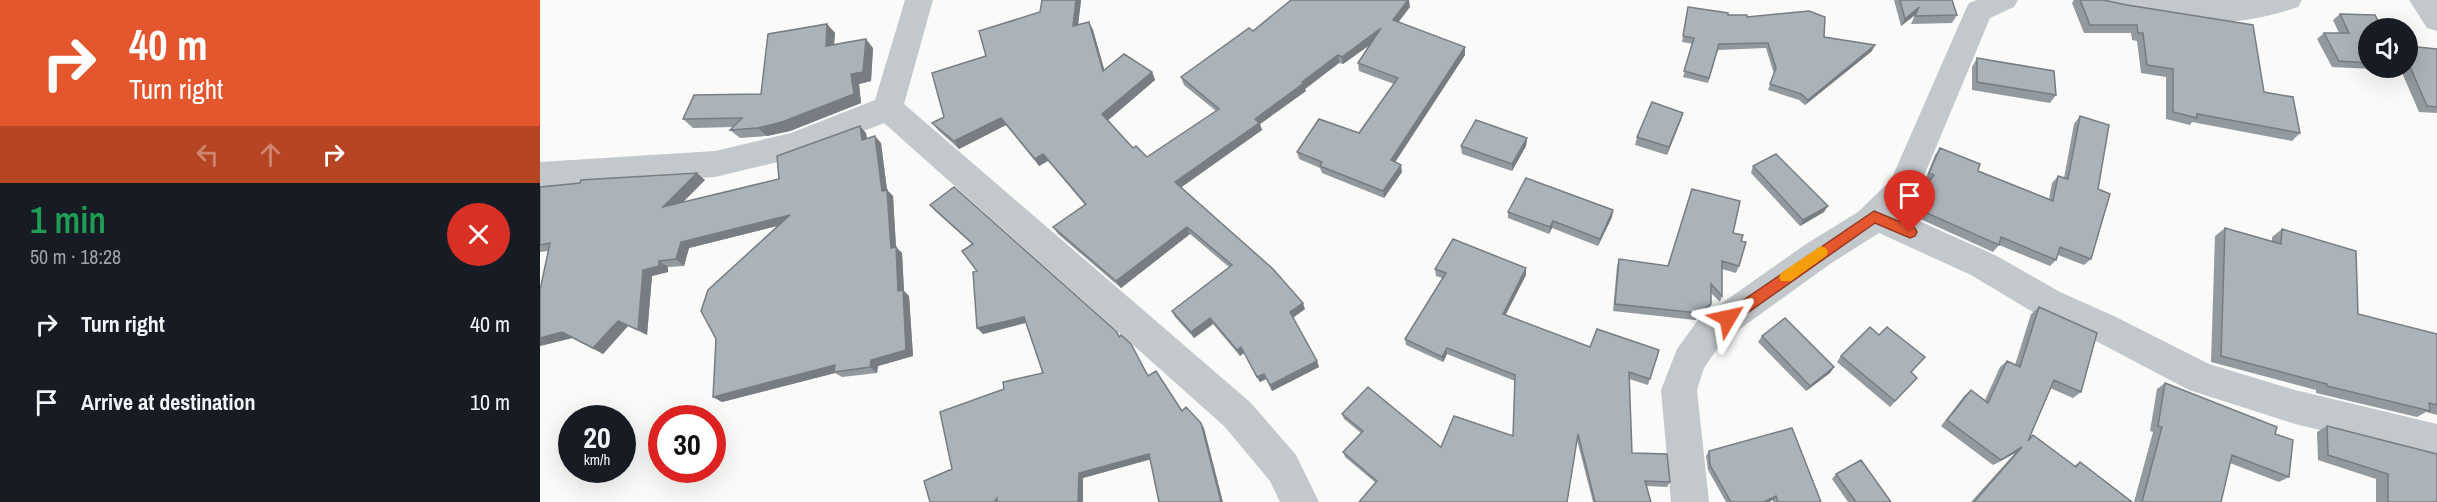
<!DOCTYPE html>
<html lang="en">
<head>
<meta charset="utf-8">
<style>
	:root { --surface:#171b24; --page:#242831; --text:#f1f3f6; --muted:#9ea1a6 }
	body { margin:0; font-family:"Archivo Narrow",sans-serif; background:var(--page); color:var(--text); height:100vh; display:flex; flex-direction:column; font-size:22px; white-space:nowrap }
	* { box-sizing:border-box; margin:0 }
	p { font-size:20px; color:var(--muted) }
	.icon { flex:none; width:33px; height:33px; fill:none; stroke:currentColor; stroke-width:2; stroke-linecap:round; stroke-linejoin:round }
	.map { position:relative; flex:1; overflow:hidden }
	.side { display:flex; flex-direction:column; background:var(--surface); width:540px }
	.side>* { flex:none }
	.guide { background:#e4572e; color:#fff; overflow:hidden }
	.buttons { position:absolute; left:1818px; top:18px; display:grid; gap:12px }
	.buttons a { display:grid; place-items:center; width:60px; height:60px; border-radius:50%; background:var(--surface); box-shadow:0 6px 24px #0002; font-size:30px }
	.speed { position:absolute; left:18px; top:405px; display:flex; gap:12px; font-size:30px; font-weight:700; text-align:center }
	.speed>* { display:grid; place-content:center; width:78px; height:78px; border-radius:50%; background:var(--surface); box-shadow:0 6px 24px #0002; line-height:1 }
	.speed small { font-size:15px; font-weight:400 }
	.speed .limit { border:9px solid #d22; background:#fff; color:#111 }
	.pin { position:absolute; display:grid; place-items:center; width:51px; height:51px; color:#fff; margin:-62px -26px; border-radius:50% 50% 50% 0; rotate:-45deg; box-shadow:0 0 6px #0007 }
	.pin .icon { rotate:45deg }
	.me { position:absolute; width:66px; margin:-33px; rotate:54deg; stroke-linejoin:round; filter:drop-shadow(0 0 4px #0008) }
	.turn { display:flex; align-items:center; gap:21px; height:126px; padding:0 30px; font-size:27px }
	.turn .icon { width:78px; height:78px; stroke-width:2.5 }
	.turn b { display:block; font-size:42px; line-height:51px }
	.lanes { display:flex; align-items:center; height:57px; padding:0 30px; background:#0003; justify-content:center; gap:30px; direction:ltr }
	.lanes .off { opacity:.35 }
	.round { display:grid; place-items:center; flex:none; width:63px; height:63px; border-radius:32px; background:var(--page) }
	.overview { display:flex; align-items:center; justify-content:space-between; height:102px; padding:0 30px }
	h1 { font-size:36px; font-weight:600; line-height:45px; color:#1e9e55 }
	ul { padding:0; list-style:none }
	li { display:flex; align-items:center; gap:18px; height:78px; padding:0 30px }
	li div { flex:1 }
	li b { display:block; font-size:22px }
	li em { font-style:normal }
	main { display:flex; flex:1; min-height:0 }
	.map>svg:first-child { display:block }
</style>
</head>
<body>
<main>
<section class="side">
<div class="guide">
<div class="turn"><svg class="icon" aria-label="right" viewBox="0 0 24 24"><path d="M7 20v-9h11M14 6l5 5-5 5"/></svg><div><b>40 m</b>Turn right</div></div>
<div class="lanes"><svg class="icon off" aria-label="left" viewBox="0 0 24 24"><path d="M17 20v-9H6M10 6l-5 5 5 5"/></svg><svg class="icon off" aria-label="ahead" viewBox="0 0 24 24"><path d="M12 20V5M6 11l6-6 6 6"/></svg><svg class="icon" aria-label="right" viewBox="0 0 24 24"><path d="M7 20v-9h11M14 6l5 5-5 5"/></svg></div>
</div>
<div class="overview"><div><h1>1 min</h1><p>50 m · 18:28</p></div><a class="round" style="background:#d93025;color:#fff"><svg class="icon" aria-label="close" viewBox="0 0 24 24"><path d="M6 6l12 12M18 6L6 18"/></svg></a></div>
<ul>
<li><svg class="icon" aria-label="right" viewBox="0 0 24 24"><path d="M7 20v-9h11M14 6l5 5-5 5"/></svg><div><b>Turn right</b></div><em>40 m</em></li>
<li><svg class="icon" aria-label="arrive" viewBox="0 0 24 24"><path d="M6 21V4h12l-3 4 3 4H6"/></svg><div><b>Arrive at destination</b></div><em>10 m</em></li>
</ul>
</section>
<div class="map">
<svg width="1897" height="502" viewBox="0 0 1897 502">
	<rect width="100%" height="100%" fill="#fafaf8"/>
	<g fill="none" stroke-linecap="round" stroke-linejoin="round">
		<path fill="#c3c8cc" fill-rule="evenodd" d="M365 0H393L364 104 710 402 756 455 779 502H740L730 481 684 426 344 123 255 158 175 177 0 188V162L175 151 251 133 335 100Z
			M1437 0H1478L1474 7 1450 18 1379 188 1374 197 1359 212 1455 255 1520 292 1576 317 1669 364 1755 390 1897 424V458L1755 424 1649 390 1552 339 1496 314 1431 275 1339 233 1290 264 1182 342 1164 368 1157 390 1169 502H1131L1121 390 1137 349 1158 320 1266 244 1318 212 1351 180 1425 11 1429 3Z
			M1567 0H1762L1758 7C1690 30 1649 23 1581 11L1571 7Z
			M1869 0H1897V31L1887 28Z"/>
	</g>
	<path fill="#929a9f" d="M502 0H541L538 25 549 22 553 30 564 70 612 72 615 80 567 121 593 148 607 157 676 111 644 85 641 77 713 31 870 7 858 22 925 55 855 162 862 172 844 198 782 173 780 168 759 159 757 152 819 133 854 84 819 71 818 63 830 45 803 64 799 63 765 89 766 91 720 124 722 130 641 187 765 309 753 318 777 361 779 367 732 391 726 379 720 382 704 353 700 356 673 324 654 338 635 317 632 311 689 267 650 234 581 288 518 234 513 227 545 205 508 161 499 166 466 125 419 149 398 130 392 123 404 117 446 56 500 12Z
		M1354 0H1412L1417 15 1412 23 1371 24 1375 15 1361 26Z
		M1534 0H1563L1724 92 1760 133 1752 141 1652 122 1650 125 1626 119V77L1601 73 1597 41 1592 40 1591 33H1544L1532 3Z
		M1148 7 1188 15 1207 17 1284 37 1332 51 1265 105 1259 100 1228 90 1234 74 1226 48 1178 50 1168 83 1143 77 1153 44 1142 42Z
		M1800 14 1828 28V68H1857L1854 70 1792 67 1777 39 1784 33H1799L1793 20Z
		M287 24 295 33 294 45 333 48 331 81 319 84 321 103 250 131 227 136 200 138 190 130 193 127 153 128 143 119 221 94Z
		M1868 46 1897 49V113L1879 112 1860 68H1868Z
		M1437 58 1516 95 1510 103 1432 90V67Z
		M1143 113 1141 120 1127 155 1095 145 1097 137Z
		M1540 116 1558 189 1551 259 1544 265 1518 255 1516 260 1510 266 1459 245 1453 252 1367 213 1389 182 1385 180 1395 155 1400 148 1438 171 1509 199 1512 183 1518 176 1524 178 1534 124Z
		M326 133 327 139 341 143 347 190 353 196 356 247 362 253 364 291 369 296 373 356 338 366 337 373 302 377 295 373 182 402 173 397 237 226 149 248 144 266 128 267V272L112 276 107 335 88 326 63 354 32 338 0 346V290L8 251 0 252V187L165 180 143 202 239 179Z
		M987 138 986 146 972 171 922 154 921 146Z
		M1213 166 1284 212 1260 226 1211 173Z
		M390 205 580 336 594 349 608 376 642 411 664 428 610 459 543 478V502H390L464 389 503 373 486 323 443 334 437 271 432 244 395 211Z
		M1073 210 1072 217 1058 246 1012 228 1009 234 968 218V212Z
		M1685 228 1732 241V237L1742 229 1818 314 1897 334V415L1886 412 1877 417 1776 393V390L1671 362 1675 236Z
		M1193 233 1201 241 1199 266 1196 273 1182 269V296L1180 302 1171 293V304L1168 310 1155 320 1073 311 1077 266 1079 259 1128 266Z
		M986 268V275L965 315 1050 347 1119 350 1108 385 1089 379 1092 453 1130 482 1127 487 1106 486 1111 502H1053L1037 440 836 483 805 457 803 452 821 433 804 419 802 414 901 447 973 436 975 381 907 354 903 362 866 345 865 339 902 278 896 276 895 269Z
		M1499 307 1541 392 1533 398 1510 388 1489 438 1493 435 1534 466 1540 462 1592 502H1431L1475 453 1453 465 1401 426 1424 396 1431 390 1445 400 1460 367 1467 361 1475 365 1491 314Z
		M1222 336 1294 367 1290 373 1266 391 1218 342Z
		M1301 356 1371 373 1377 378 1350 407 1297 362Z
		M1625 383 1735 434 1749 477 1739 482 1690 463 1681 502H1594L1613 432 1610 431 1617 389Z
		M1787 426 1897 502H1836V479L1778 460 1777 432Z
		M1169 451 1281 502H1233V500L1229 502H1186L1168 470 1166 456Z
		M1296 474 1351 502H1308L1292 479Z"/>
	<path fill="#777d82" d="M536 0H541L537 34 533 26Z
		M868 0H869L870 7 854 28 853 20Z
		M1379 7 1375 15 1361 26 1365 19Z
		M549 22 553 30 567 79 563 71Z
		M287 24 295 33 293 56 286 46Z
		M841 28 842 36 803 64 802 57Z
		M326 39 333 48 331 81 319 84 321 103 250 131 227 136 218 128 311 74Z
		M1335 45 1332 51 1265 105 1268 100Z
		M925 47V55L852 167 851 160Z
		M798 55 799 63 765 89 766 91 720 124 722 130 639 189 635 182 715 119Z
		M612 72 615 80 566 122 562 114Z
		M1143 113 1141 120 1127 155 1129 147Z
		M461 118 466 125 419 149 414 141Z
		M320 126 326 133 328 147 322 140Z
		M335 136 341 143 347 190 353 196 356 247 362 253 364 291 369 296 373 356 338 366 337 373 330 367 331 360 358 291 342 191Z
		M987 138 986 146 972 171V164Z
		M503 154 508 161 499 166 495 159Z
		M861 165 862 172 844 198 843 191Z
		M157 173 165 180 132 213 123 207Z
		M1288 206 1284 212 1260 226 1263 220Z
		M1073 210 1072 217 1058 246 1060 239Z
		M250 215 257 221 149 248 144 266 136 259 141 242Z
		M1013 221 1012 228 1009 234 1010 227Z
		M647 227 650 234 581 288 576 281Z
		M119 261 128 267V272L112 276 107 335 98 330 103 270Z
		M986 268V275L963 320V314Z
		M763 303 765 309 752 318 750 312Z
		M1171 304 1168 310 1155 320 1158 313Z
		M484 317 488 322 443 334 437 328Z
		M670 318 673 324 654 338 651 332Z
		M78 321 88 326 63 354 53 348Z
		M22 332 32 338 0 346V338Z
		M701 347 704 353 700 356 697 350Z
		M907 348V354L903 362 902 357Z
		M777 361 779 367 732 391 730 385Z
		M295 365 294 372 295 373 182 402 173 397Z
		M1294 367 1290 373 1266 391 1270 386Z
		M724 374 726 379 720 382 717 377Z
		M661 423 664 428 683 502H681Z
		M1482 447 1475 453 1453 465 1461 460Z
		M609 454 612 459 543 478V502H538L539 473Z
		M1236 496 1233 500 1229 502H1224Z"/>
	<path fill="#aab3b9" stroke="#777d82" stroke-width="1.5" d="M502 0H536L533 26 549 22 563 71 584 54 612 72 562 114 593 148 596 146 607 157 679 109 641 77 709 28 713 31 751 0H868L853 20 925 47 851 160 861 165 843 191 780 166 782 162 757 152 779 119 819 133 858 78 818 63 841 28 802 57 798 55 762 82 764 83 715 119 719 123 635 182 733 269 763 303 750 312 777 361 730 385 724 374 717 377 701 347 697 350 670 318 651 332 632 311 692 265 647 227 576 281 513 227 546 204 503 154 495 159 461 118 414 141 392 123 404 117 392 73 446 56 439 31 500 12Z
		M1360 0H1412L1417 15 1375 16 1379 7 1365 19Z
		M1540 0H1563L1587 5 1713 25 1724 92 1753 97 1760 133 1657 114V118L1633 112V69L1607 65 1603 33H1598L1597 25H1550Z
		M1148 7 1188 13V15H1207V17L1269 11 1285 17 1284 37 1335 45 1268 100 1261 94 1230 84 1236 68 1228 43 1179 44 1169 78 1144 71 1154 38 1143 36Z
		M1800 14 1835 15 1842 28H1828V63L1799 61 1784 33H1809Z
		M287 24 286 46 326 39 323 72 311 74 314 94 242 122 218 128 190 130 202 118 143 119 154 95 221 94 228 34Z
		M1868 46 1897 49V107L1887 106 1868 62Z
		M1437 58 1514 71 1516 95 1437 82Z
		M1112 102 1143 113 1129 147 1097 137Z
		M1540 116 1569 125 1558 189 1570 194 1551 259 1520 247 1516 260 1461 237 1459 245 1371 206 1394 175 1389 173 1400 148 1440 164 1438 171 1513 201 1518 176 1528 179Z
		M936 120 987 138 972 164 921 146Z
		M320 126 322 140 335 136 342 191 347 190 351 248 356 247 358 291 363 290 366 350 331 360 330 367 294 372 295 365 173 397 176 339 161 311 168 290 250 215 141 242 136 259 119 261V266L103 270 98 330 78 321 53 348 22 332 0 338V290L10 243 0 245V187L40 183 41 180 157 173 123 207 239 179 237 156Z
		M1236 154 1288 206 1263 220 1213 166Z
		M986 178 1073 210 1060 239 1013 221 1010 227 968 212Z
		M414 187 577 332 579 337 581 335 591 344 608 376 616 371 642 411 646 407 661 423 681 502H619L609 454 539 473 538 502H457V498L454 502H390L384 481 412 469 400 412 464 389 463 382 503 373 484 317 437 328 433 272 437 271 422 251 433 244 390 205Z
		M1152 189 1200 201 1193 233 1203 235 1201 241 1206 242 1199 266 1182 261V296L1171 284V304L1158 313 1075 304 1079 259 1128 266Z
		M1685 228 1741 244 1742 229 1816 251 1818 314 1897 334V405L1889 403 1890 411 1787 386V384L1681 356Z
		M913 239 986 268 963 314 1050 347 1057 329 1119 350 1110 379 1089 372 1092 453 1127 454 1130 482 1105 481 1111 502H1055L1038 434 1027 502H819L837 481 803 452 823 431 802 414 828 387 901 447 914 416 973 436 975 375 907 348 902 357 865 339 906 273 895 269Z
		M1499 307 1557 333 1541 392 1514 380 1488 441 1493 435 1536 467 1540 462 1592 502H1434L1482 447 1461 460 1407 420 1431 390 1448 403 1467 361 1480 367Z
		M1245 318 1294 367 1270 386 1222 336Z
		M1330 327 1339 335 1347 327 1385 357 1371 372 1377 378 1355 401 1301 356Z
		M1625 383 1737 427 1735 434 1753 440 1749 477 1692 455 1681 502H1602L1622 427 1618 426Z
		M1787 426 1897 454V502H1848V474L1788 455Z
		M1252 428 1281 502H1238L1236 496 1224 502H1191L1170 465 1169 451Z
		M1321 460 1351 502H1316L1296 474Z"/>
	<path fill="#e4572e" stroke="#94391e" stroke-width="1.5" d="M1334 211 1375 228 1377 232 1375 236 1370 238 1335 223 1193 323 1188 325 1183 323 1181 318 1183 314Z"/>
	<path fill="#f59e0b" d="M1281 246 1286 248 1288 252 1286 256 1251 281H1241L1239 277 1241 273Z"/>
</svg>
<div class="buttons">
<a><svg class="icon" aria-label="sound" viewBox="0 0 24 24"><path d="M4 9h4l5-4v14l-5-4H4zM17 9q2 3 0 6"/></svg></a>
</div>
<div class="speed"><div>20<small>km/h</small></div><div class="limit">30</div></div>
<div class="pin" style="left:1370px;top:232px;background:#d93025"><svg class="icon" aria-label="arrive" viewBox="0 0 24 24"><path d="M6 21V4h12l-3 4 3 4H6"/></svg></div>
<svg class="me" style="left:1188px;top:318px" viewBox="-20 -20 40 40"><path d="M0-17L14 15 0 8-14 15z" fill="#e4572e" stroke="#fff" stroke-width="4"/></svg>
</div>
</main>
</body>
</html>
